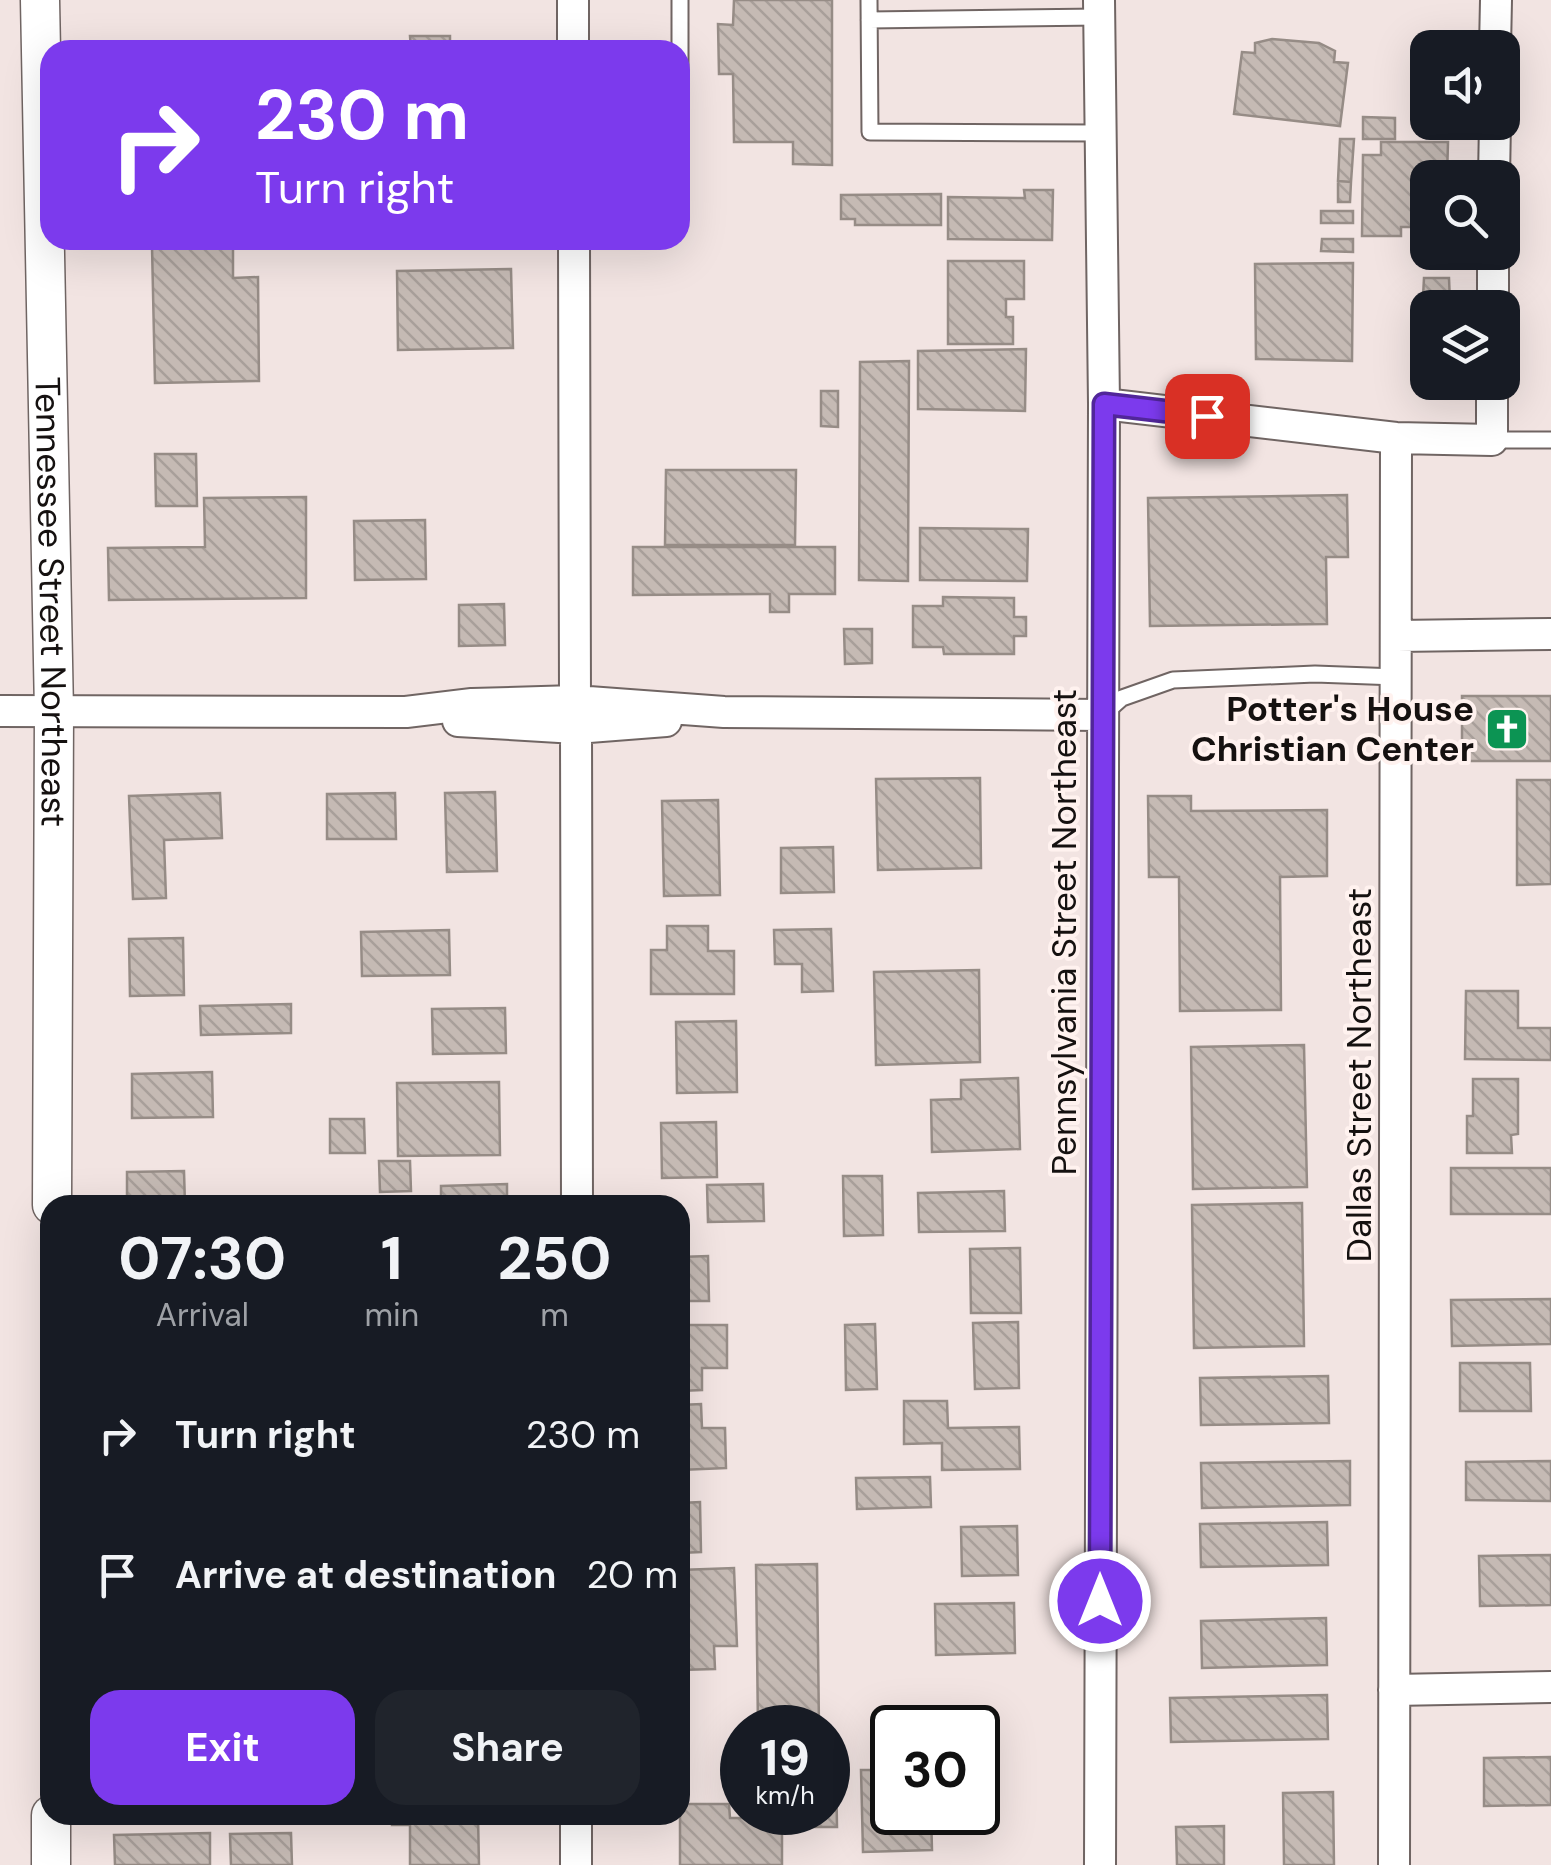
<!DOCTYPE html>
<html lang="en">
<head>
<meta charset="utf-8">
<style>
	:root { --surface:#171b24; --page:#20242c; --text:#f1f3f6; --muted:#9ea1a6; --accent:#7c3aed }
	body { margin:0; font-family:"DM Sans",sans-serif; background:var(--page); color:var(--text); height:100vh; display:flex; flex-direction:column; font-size:38px; white-space:nowrap }
	* { box-sizing:border-box; margin:0 }
	p { font-size:32px; color:var(--muted) }
	.icon { flex:none; width:55px; height:55px; fill:none; stroke:currentColor; stroke-width:2; stroke-linecap:round; stroke-linejoin:round }
	.map { position:relative; flex:1; overflow:hidden }
	.details { position:absolute; left:40px; top:1195px; width:650px; height:630px; display:flex; flex-direction:column; background:var(--surface); border-radius:30px; box-shadow:0 10px 40px #0002 }
	.details>* { flex:none }
	.banner { position:absolute; left:40px; top:40px; width:650px; height:210px; border-radius:30px; box-shadow:0 10px 40px #0002; background:#7c3aed; color:#fff; overflow:hidden }
	.buttons { position:absolute; left:1410px; top:30px; display:grid; gap:20px }
	.buttons a { display:grid; place-items:center; width:110px; height:110px; border-radius:20px; background:var(--surface); box-shadow:0 10px 40px #0002; font-size:50px }
	.speed { position:absolute; left:720px; top:1705px; display:flex; gap:20px; font-size:50px; font-weight:700; text-align:center }
	.speed>* { display:grid; place-content:center; width:130px; height:130px; border-radius:50%; background:var(--surface); box-shadow:0 10px 40px #0002; line-height:1 }
	.speed small { font-size:25px; font-weight:400 }
	.speed .limit { border:5px solid #111; border-radius:15px; background:#fff; color:#111 }
	.pin { position:absolute; display:grid; place-items:center; width:85px; height:85px; color:#fff; margin:-42px; border-radius:20px; box-shadow:0 5px 15px #0006 }
	.me { position:absolute; width:110px; margin:-55px; rotate:0deg; stroke-linejoin:round; filter:drop-shadow(0 0 8px #0008) }
	.turn { display:flex; align-items:center; gap:35px; height:210px; padding:0 50px; font-size:45px }
	.turn .icon { width:130px; height:130px; stroke-width:2.5 }
	.turn b { display:block; font-size:70px; line-height:85px }
	.eta { display:flex; justify-content:space-evenly; align-items:center; height:170px; text-align:center }
	.eta b { font-size:60px; font-weight:700; line-height:70px }
	.action { display:flex; gap:20px; margin-top:auto; padding:20px 50px }
	.action a { flex:1; height:115px; border-radius:30px; background:var(--accent); color:#fff; font-size:40px; font-weight:700; line-height:115px; text-align:center }
	.action a+a { background:var(--page); color:var(--text) }
	ul { padding:0; list-style:none }
	li { display:flex; align-items:center; gap:30px; height:140px; padding:0 50px }
	li div { flex:1 }
	li b { display:block; font-size:38px }
	li em { font-style:normal }
	.map>svg:first-child { display:block }
</style>
</head>
<body>
<div class="map">
<svg width="1551" height="1865" viewBox="0 0 1551 1865">
	<defs>
		<pattern id="building-back-hatch" width="6" height="6" patternUnits="userSpaceOnUse" patternTransform="scale(2.5)"><rect width="6" height="6" fill="#c5bab4"/><path d="M-1 5l2 2M0 0l6 6M5-1l2 2" fill="none" stroke="#a89f9a"/></pattern>
	</defs>
	<rect width="100%" height="100%" fill="#f2e4e2"/>
	<path fill="url(#building-back-hatch)" stroke="#968c86" stroke-width="2.5" d="M734 0H832V165L793 164V142H734L733 74H719L718 24 733 25Z
		M410 36H450V50H411Z
		M1272 39 1319 43 1335 51 1334 62 1348 63 1340 126 1234 114 1242 52 1255 53V43Z
		M1363 117 1395 118V139H1363Z
		M1340 139H1354L1351 182 1338 181Z
		M1381 142H1448L1447 178H1428V227H1401V236H1362L1363 155H1381Z
		M1338 181 1351 182 1350 202H1338Z
		M1024 190H1053L1052 240 948 239V197L1025 198Z
		M941 194V225H855V219H841V195Z
		M1321 211H1353V223H1321Z
		M1322 239H1353V252L1321 251Z
		M233 245V278L258 277 259 381 155 383 152 246Z
		M948 261H1024V299H1006V317H1013V344H948Z
		M1353 263 1352 361 1256 359 1255 264Z
		M511 269 513 348 398 350 397 271Z
		M1424 278H1449L1450 303H1445V308H1428V315H1418V297H1423Z
		M1026 349 1025 411 918 409V351Z
		M909 361 908 581 859 580 860 362Z
		M821 391H838V427L821 426Z
		M155 454H196L197 506H156Z
		M666 470H796L795 545H665Z
		M1347 495 1348 557H1326L1327 624 1150 626 1148 498Z
		M306 497V598L109 600 108 548 205 547 204 498Z
		M425 520 426 579 355 580 354 521Z
		M920 528 1028 529 1027 581 920 580Z
		M633 547H835V594H789V612H770V594L633 595Z
		M943 597 1014 598V617H1026V636H1014V654H944L943 647H913V606H943Z
		M504 604 505 645 459 646V605Z
		M844 629H872V663L845 664Z
		M1462 696H1551V761H1462Z
		M980 778 981 868 878 870 876 779Z
		M1517 780H1551V884L1517 885Z
		M495 792 497 871 447 872 445 793Z
		M220 793 222 838 164 840 166 898 133 899 129 796Z
		M395 793 396 839H327V794Z
		M1148 796H1191V811L1327 810V876L1280 877 1281 1010 1180 1011 1179 877H1149Z
		M718 800 720 895 664 896 662 801Z
		M833 847 834 892 781 893V848Z
		M667 926H708V951H734V994H651V950H667Z
		M831 929 833 991 802 992V964H775L774 930Z
		M449 930 450 975 362 976 361 932Z
		M183 938 184 995 130 996 129 939Z
		M979 970 980 1062 876 1065 874 972Z
		M1466 991H1518V1028H1551V1060L1465 1059Z
		M291 1004V1033L201 1035 200 1006Z
		M505 1008 506 1053 433 1054 432 1009Z
		M736 1021 737 1092 677 1093 676 1022Z
		M1304 1045 1307 1187 1193 1189 1191 1047Z
		M212 1072 213 1117 132 1118V1074Z
		M1018 1078 1020 1149 932 1152 931 1100 961 1099V1080Z
		M1473 1079H1518V1134L1511 1135 1512 1153H1467V1116H1473Z
		M499 1082 500 1155 398 1156 397 1083Z
		M330 1119H364L365 1153H330Z
		M716 1122 717 1177 662 1178 661 1123Z
		M379 1161H410L411 1191 380 1192Z
		M1451 1168H1551V1214H1451Z
		M184 1171 185 1205H127V1172Z
		M843 1176H882L883 1235 844 1236Z
		M507 1184V1205H441V1186Z
		M763 1184 764 1221 708 1222 707 1185Z
		M1004 1191 1005 1231 919 1232 918 1193Z
		M1302 1203 1304 1346 1194 1348 1192 1205Z
		M1020 1248 1021 1313H971L970 1249Z
		M708 1256 709 1301H680V1257Z
		M1551 1299V1344L1452 1346 1451 1300Z
		M1018 1322 1019 1388 975 1389 973 1323Z
		M875 1324 877 1389 846 1390 845 1325Z
		M680 1325H727V1368H702V1390L680 1391Z
		M1460 1363H1530L1531 1411H1460Z
		M1328 1376 1329 1423 1201 1425 1200 1378Z
		M904 1401H947L948 1428 1019 1427 1020 1469 942 1470V1443L904 1444Z
		M701 1404 702 1428H725L726 1468 680 1470V1405Z
		M1350 1461V1505L1202 1508 1201 1463Z
		M1551 1461V1501L1466 1500V1462Z
		M930 1477 931 1507 857 1509 856 1478Z
		M700 1502 701 1552 680 1553V1503Z
		M1327 1522 1328 1565 1201 1567 1200 1524Z
		M1017 1526 1018 1575 962 1576 961 1527Z
		M1551 1555V1605L1480 1606 1479 1556Z
		M817 1564 819 1728H758L756 1565Z
		M734 1568 737 1646H714L715 1669 680 1670V1570Z
		M1014 1603 1015 1653 936 1655 935 1604Z
		M1326 1618 1327 1665 1202 1668 1201 1621Z
		M1327 1695 1328 1739 1171 1742 1170 1698Z
		M1551 1757V1805L1484 1806V1758Z
		M828 1765H836L837 1827H792V1812H828Z
		M861 1770H892V1812H931L932 1850 863 1852Z
		M1333 1792 1334 1865H1284L1283 1793Z
		M680 1804H729L730 1818H782V1865H680Z
		M392 1815H478L479 1865H410V1825H392Z
		M1224 1826V1865H1177L1176 1827Z
		M210 1833V1865H115L114 1835Z
		M291 1833 292 1865H231L230 1834Z"/>
	<g fill="none" stroke-linecap="round" stroke-linejoin="round">
		<g stroke="#706563" stroke-width="19">
			<path id="service" d="M869 0 870 132 1101 133
				M869 20 1099 17
				M680 171V0
				M1492 440H1551
				M1105 713 1122 698 1173 680 1315 674 1397 677"/>
		</g>
		<g stroke="#706563" stroke-width="34">
			<path id="minor" d="M573 0V50
				M1099 0 1104 404 1100 1865
				M1495 48 1496 0
				M1494 178 1495 122
				M574 240 575 701
				M1493 308V252
				M1104 404 1396 438 1492 440V382
				M1397 636 1551 634
				M0 711 406 712 472 704 575 701 724 712 1102 715
				M458 721 576 728 666 721
				M576 728 577 1205
				M1394 1690 1551 1687
				M576 1865V1815
				M1394 1865 1396 438"/>
		</g>
		<g stroke="#706563" stroke-width="41">
			<g id="tertiary">
				<path id="s1" d="M40 0 54 712 52 1205"/>
				<path d="M51 1865V1815"/>
			</g>
		</g>
		<use href="#service" stroke="#fff" stroke-width="15"/>
		<use href="#minor" stroke="#fff" stroke-width="30"/>
		<use href="#tertiary" stroke="#fff" stroke-width="38"/>
	</g>
	<g fill="none" stroke-linecap="round" stroke-linejoin="round">
		<g stroke="#51269a" stroke-width="25">
			<path id="route" d="M1100 1601 1104 404 1207 416"/>
		</g>
		<use href="#route" stroke="#7c3aed" stroke-width="18"/>
	</g>
	<defs>
		<g id="church-square" transform="scale(2.25)"><rect x="-9" y="-9" width="18" height="18" rx="4" fill="#0c9453" stroke="#fff2ef"/><path d="M-1.2-6h2.4v3.5h3.3v2.4h-3.3V6h-2.4V-.1h-3.3v-2.4h3.3Z" fill="#fff"/></g>
	</defs>
	<g fill-rule="evenodd">
		<use href="#church-square" x="1507" y="729"/>
	</g>
	<g text-anchor="middle" stroke-width="8" stroke-linejoin="round" paint-order="stroke">
		<g font-size="35" fill="#151110" stroke="#fff2ef">
			<text dy="12" stroke="none"><textPath href="#s1" startOffset="602">Tennessee Street Northeast</textPath></text>
			<text transform="translate(1064 932) rotate(-90)" y="12">Pennsylvania Street Northeast</text>
			<text transform="translate(1359 1075) rotate(-90)" y="12">Dallas Street Northeast</text>
		</g>
		<g font-size="35" font-weight="bold" fill="#151110" stroke="#fff2ef" text-anchor="end">
			<text x="1474" y="721">Potter's House<tspan x="1474" dy="40">Christian Center</tspan></text>
		</g>
	</g>
</svg>
<div class="buttons">
<a><svg class="icon" aria-label="sound" viewBox="0 0 24 24"><path d="M4 9h4l5-4v14l-5-4H4zM17 9q2 3 0 6"/></svg></a>
<a><svg class="icon" aria-label="search" viewBox="0 0 24 24"><circle cx="10" cy="10" r="6"/><path d="M15 15l6 6"/></svg></a>
<a><svg class="icon" aria-label="layers" viewBox="0 0 24 24"><path d="M12 4l9 5-9 5-9-5zM3 14l9 5 9-5"/></svg></a>
</div>
<div class="speed"><div>19<small>km/h</small></div><div class="limit">30</div></div>
<div class="pin" style="left:1207px;top:416px;background:#d93025"><svg class="icon" aria-label="arrive" viewBox="0 0 24 24"><path d="M6 21V4h12l-3 4 3 4H6"/></svg></div>
<svg class="me" style="left:1100px;top:1601px" viewBox="-20 -20 40 40"><circle r="17" fill="#7c3aed" stroke="#fff" stroke-width="3"/><path d="M0-11L8 9 0 5-8 9z" fill="#fff"/></svg>
<div class="banner">
<div class="turn"><svg class="icon" aria-label="right" viewBox="0 0 24 24"><path d="M7 20v-9h11M14 6l5 5-5 5"/></svg><div><b>230 m</b>Turn right</div></div>
</div>
<section class="details">
<div class="eta">
<div><b>07:30</b><p>Arrival</p></div>
<div><b>1</b><p>min</p></div>
<div><b>250</b><p>m</p></div>
</div>
<ul>
<li><svg class="icon" aria-label="right" viewBox="0 0 24 24"><path d="M7 20v-9h11M14 6l5 5-5 5"/></svg><div><b>Turn right</b></div><em>230 m</em></li>
<li><svg class="icon" aria-label="arrive" viewBox="0 0 24 24"><path d="M6 21V4h12l-3 4 3 4H6"/></svg><div><b>Arrive at destination</b></div><em>20 m</em></li>
</ul>
<div class="action"><a>Exit</a><a>Share</a></div>
</section>
</div>
</body>
</html>
